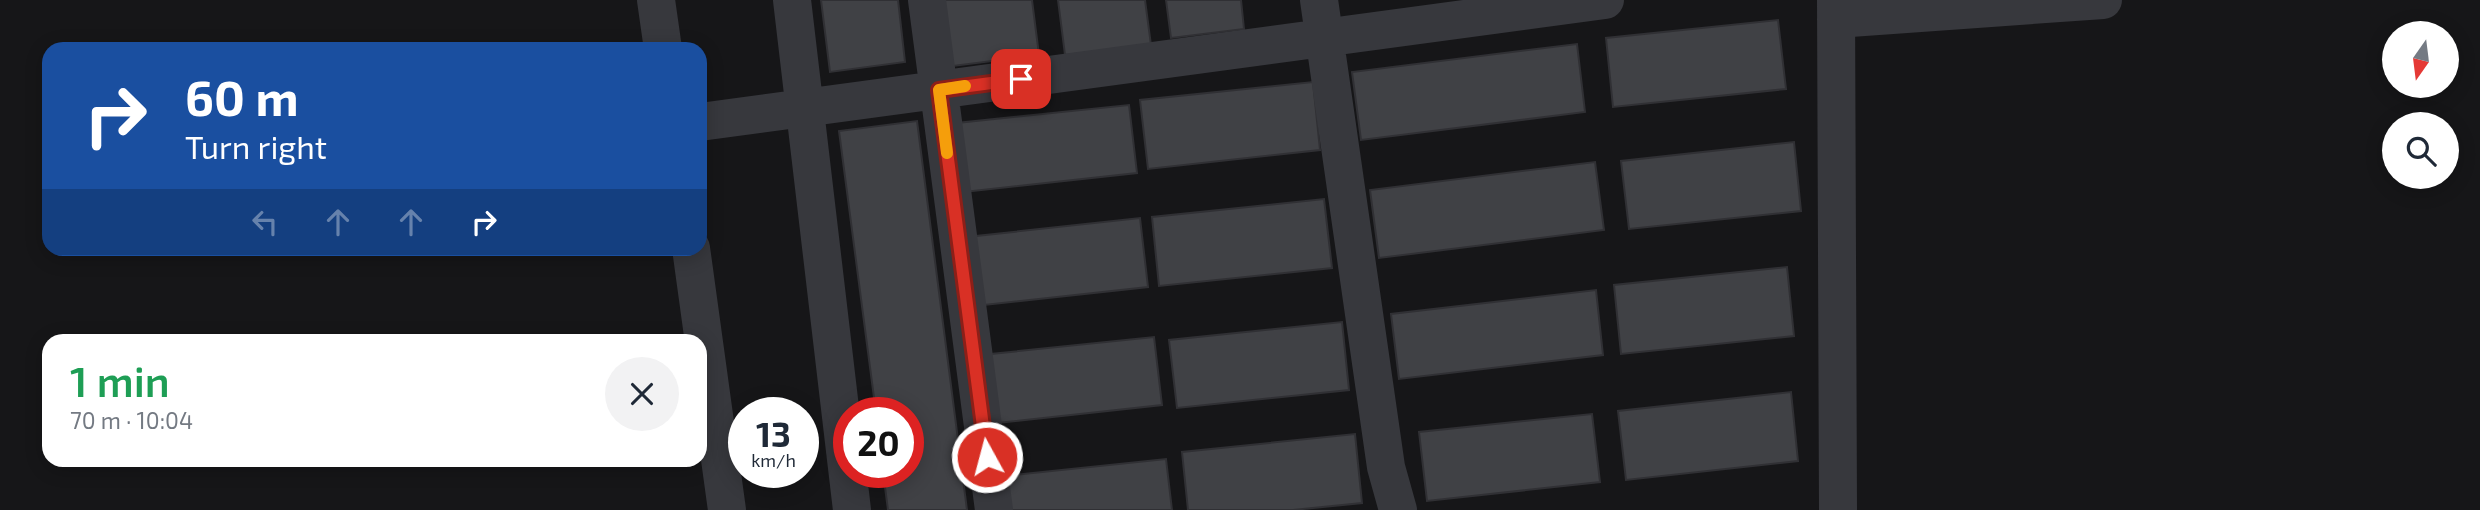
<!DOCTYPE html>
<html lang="en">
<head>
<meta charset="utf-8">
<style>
	:root { --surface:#fff; --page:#f2f2f3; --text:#1f2937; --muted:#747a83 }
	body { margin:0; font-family:"Exo 2",sans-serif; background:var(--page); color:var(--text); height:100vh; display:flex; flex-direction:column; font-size:26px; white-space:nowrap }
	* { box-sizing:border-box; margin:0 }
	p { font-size:23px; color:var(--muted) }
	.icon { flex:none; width:38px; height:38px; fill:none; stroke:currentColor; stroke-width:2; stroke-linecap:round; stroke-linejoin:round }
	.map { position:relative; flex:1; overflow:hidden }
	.side { position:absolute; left:42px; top:334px; width:665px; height:133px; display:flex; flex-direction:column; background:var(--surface); border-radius:21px; box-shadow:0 4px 18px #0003 }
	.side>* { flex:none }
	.banner { position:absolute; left:42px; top:42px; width:665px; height:214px; border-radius:21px; box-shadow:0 4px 18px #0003; background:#1a4fa0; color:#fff; overflow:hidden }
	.needle { width:46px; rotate:194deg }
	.controls { position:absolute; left:2382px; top:21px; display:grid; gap:14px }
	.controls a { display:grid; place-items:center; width:77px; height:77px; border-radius:50%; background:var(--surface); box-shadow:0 4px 18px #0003; font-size:35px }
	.speed { position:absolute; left:728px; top:397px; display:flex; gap:14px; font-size:35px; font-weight:700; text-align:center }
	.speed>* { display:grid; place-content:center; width:91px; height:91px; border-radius:50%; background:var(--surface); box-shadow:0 4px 18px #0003; line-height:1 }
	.speed small { font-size:18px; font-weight:400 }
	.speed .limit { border:10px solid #d22; background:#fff; color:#111 }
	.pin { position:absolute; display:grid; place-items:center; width:60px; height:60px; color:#fff; margin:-30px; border-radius:14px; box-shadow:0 4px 10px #0006 }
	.me { position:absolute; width:77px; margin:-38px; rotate:353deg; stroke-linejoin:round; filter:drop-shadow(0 0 5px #0008) }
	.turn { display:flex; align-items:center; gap:24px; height:147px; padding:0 28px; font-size:32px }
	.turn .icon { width:91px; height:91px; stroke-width:2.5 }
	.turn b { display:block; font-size:49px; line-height:60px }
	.lanes { display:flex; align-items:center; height:66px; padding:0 28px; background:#0003; justify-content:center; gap:35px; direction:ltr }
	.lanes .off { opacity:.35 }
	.round { display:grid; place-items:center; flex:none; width:74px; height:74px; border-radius:37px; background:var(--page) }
	.summary { display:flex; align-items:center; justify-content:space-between; height:119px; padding:0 28px }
	h1 { font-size:42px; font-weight:600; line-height:52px; color:#1e9e55 }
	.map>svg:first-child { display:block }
</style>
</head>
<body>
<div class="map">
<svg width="2480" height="510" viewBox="0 0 2480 510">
	<rect width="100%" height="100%" fill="#161618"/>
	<path fill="#404145" stroke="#303034" stroke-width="2" d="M821 0H898L905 62 830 72Z
		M944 0H1032L1039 55 953 66Z
		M1058 0H1145L1151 45 1065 55Z
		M1166 0H1241L1244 29 1171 38Z
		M1778 20 1786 89 1613 107 1606 38Z
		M1577 44 1585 112 1361 140 1352 72Z
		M1313 82 1320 150 1148 169 1140 100Z
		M1129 105 1137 173 964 192 957 123Z
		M917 121 967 510H888L883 472H908V413H876L839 131Z
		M1794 142 1801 211 1629 229 1621 161Z
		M1595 162 1604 230 1379 258 1370 190Z
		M1324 199 1332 268 1159 286 1152 217Z
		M1140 218 1148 287 975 306 967 237Z
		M1787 267 1794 336 1621 354 1614 285Z
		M1596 290 1603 355 1399 379 1391 314Z
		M1342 322 1349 390 1177 408 1169 340Z
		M1154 337 1162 405 989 424 981 355Z
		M1791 392 1798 461 1626 480 1618 411Z
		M1592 414 1600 482 1427 501 1419 432Z
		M1355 434 1362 503 1293 510H1188L1182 452Z
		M1166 459 1172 510H997L994 477Z"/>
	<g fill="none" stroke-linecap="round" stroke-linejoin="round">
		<path stroke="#37383d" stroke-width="38" d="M656 0 663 49
			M792 0 852 510
			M927 0 994 510
			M1319 0 1386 467 1398 510
			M1836 0 1838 510
			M1836 19 2103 0
			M700 122 1605 0
			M691 248 727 510"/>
	</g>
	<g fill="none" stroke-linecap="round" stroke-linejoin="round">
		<g stroke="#8d1f18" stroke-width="18">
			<path id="route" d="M987 457 939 90 1021 79"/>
		</g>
		<use href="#route" stroke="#d93025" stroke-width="12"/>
		<path stroke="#f59e0b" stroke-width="12" d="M947 153 939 90 965 86"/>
	</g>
</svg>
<div class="controls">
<a><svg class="needle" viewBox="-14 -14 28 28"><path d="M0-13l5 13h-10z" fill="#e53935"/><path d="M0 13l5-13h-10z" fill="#747a83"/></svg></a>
<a><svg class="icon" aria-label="search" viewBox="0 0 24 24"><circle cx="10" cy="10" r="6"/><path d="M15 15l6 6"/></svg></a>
</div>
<div class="speed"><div>13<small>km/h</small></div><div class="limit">20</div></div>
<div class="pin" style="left:1021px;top:79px;background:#d93025"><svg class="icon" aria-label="arrive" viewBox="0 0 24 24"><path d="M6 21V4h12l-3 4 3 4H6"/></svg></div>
<svg class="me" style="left:987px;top:457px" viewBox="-20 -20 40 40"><circle r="17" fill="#d93025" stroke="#fff" stroke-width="3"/><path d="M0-11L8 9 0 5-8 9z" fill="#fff"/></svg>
<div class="banner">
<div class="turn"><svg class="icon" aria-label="right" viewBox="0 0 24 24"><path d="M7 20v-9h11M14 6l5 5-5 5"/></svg><div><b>60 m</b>Turn right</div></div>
<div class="lanes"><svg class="icon off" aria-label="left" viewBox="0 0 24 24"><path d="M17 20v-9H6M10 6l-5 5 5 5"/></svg><svg class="icon off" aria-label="ahead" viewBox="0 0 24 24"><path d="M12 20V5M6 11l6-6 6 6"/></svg><svg class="icon off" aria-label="ahead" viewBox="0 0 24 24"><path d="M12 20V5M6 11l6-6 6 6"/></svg><svg class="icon" aria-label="right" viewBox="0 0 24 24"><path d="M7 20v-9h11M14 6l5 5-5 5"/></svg></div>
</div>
<section class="side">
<div class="summary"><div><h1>1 min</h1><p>70 m · 10:04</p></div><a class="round"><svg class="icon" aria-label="close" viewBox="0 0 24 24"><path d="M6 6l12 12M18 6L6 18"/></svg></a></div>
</section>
</div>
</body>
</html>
